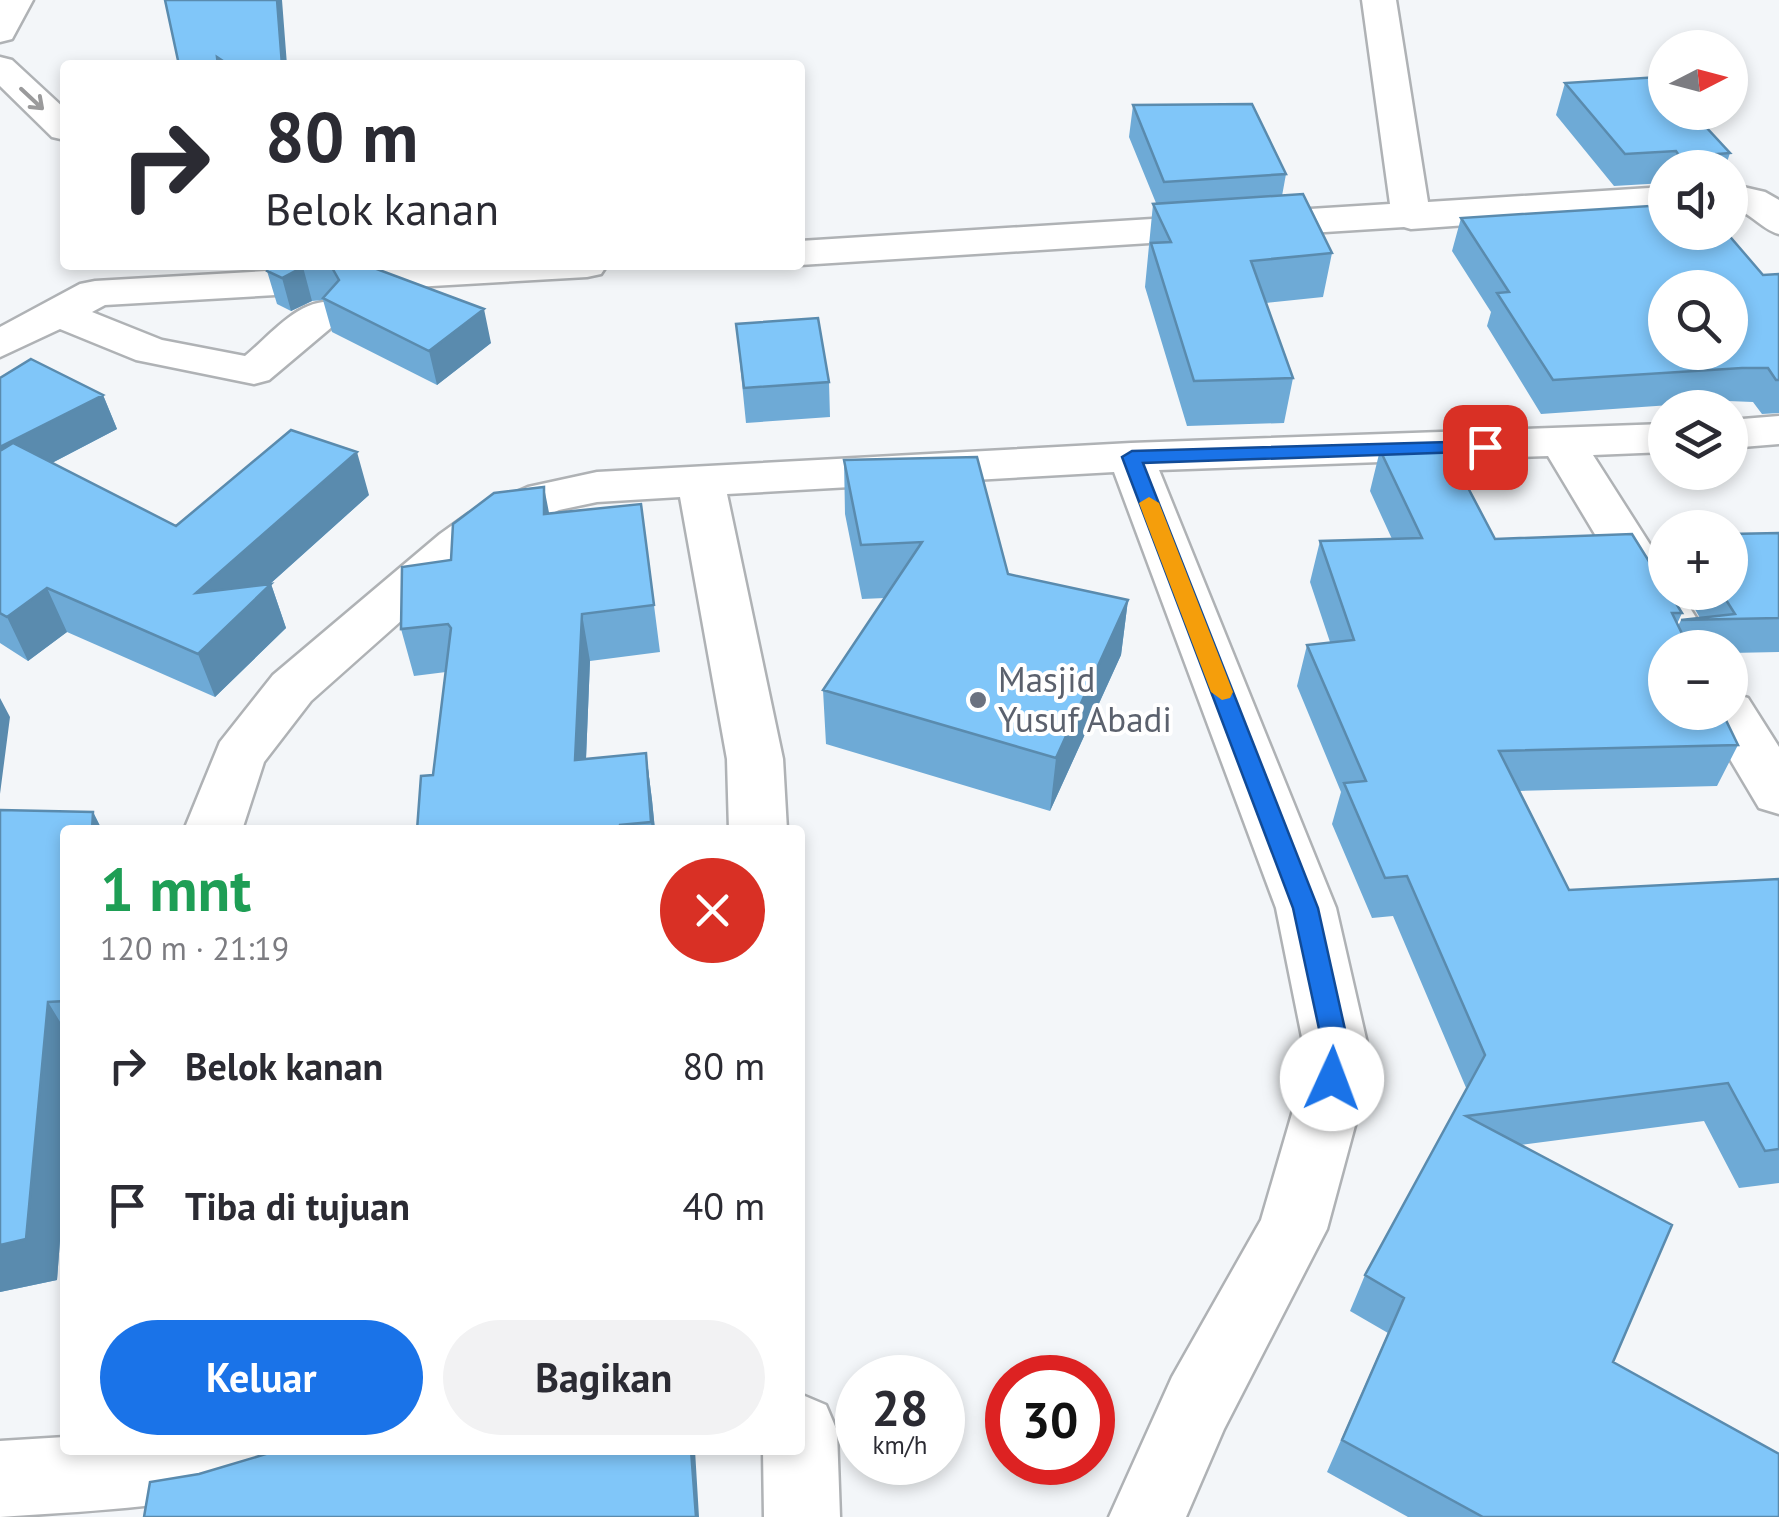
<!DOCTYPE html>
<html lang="id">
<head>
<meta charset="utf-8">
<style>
	:root { --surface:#fff; --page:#f2f2f3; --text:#2b2b33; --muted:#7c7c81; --accent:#1a73e8 }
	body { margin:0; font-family:"PT Sans",sans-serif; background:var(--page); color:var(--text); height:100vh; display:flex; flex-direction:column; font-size:38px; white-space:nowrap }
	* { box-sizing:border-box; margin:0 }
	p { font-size:32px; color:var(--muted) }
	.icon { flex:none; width:55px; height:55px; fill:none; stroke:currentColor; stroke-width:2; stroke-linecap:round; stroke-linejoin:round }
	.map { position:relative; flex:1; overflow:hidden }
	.details { position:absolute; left:60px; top:825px; width:745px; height:630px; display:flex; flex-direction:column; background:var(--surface); border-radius:10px; box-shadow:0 5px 15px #0003 }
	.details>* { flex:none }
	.hud { position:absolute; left:60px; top:60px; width:745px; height:210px; border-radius:10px; box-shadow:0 5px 15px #0003; background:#fff; color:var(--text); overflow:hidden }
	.needle { width:65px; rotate:84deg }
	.controls { position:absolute; left:1648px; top:30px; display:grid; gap:20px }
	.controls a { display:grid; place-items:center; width:100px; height:100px; border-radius:50%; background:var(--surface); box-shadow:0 5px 15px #0003; font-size:50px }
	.speed { position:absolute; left:835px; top:1355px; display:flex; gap:20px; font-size:50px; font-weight:700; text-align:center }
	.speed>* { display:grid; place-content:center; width:130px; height:130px; border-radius:50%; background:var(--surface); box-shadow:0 5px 15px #0003; line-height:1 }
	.speed small { font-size:25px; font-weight:400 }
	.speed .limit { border:15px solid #d22; background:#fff; color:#111 }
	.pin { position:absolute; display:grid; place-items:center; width:85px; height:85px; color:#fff; margin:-42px; border-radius:20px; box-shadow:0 5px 15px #0006 }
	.me { position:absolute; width:110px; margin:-55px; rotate:2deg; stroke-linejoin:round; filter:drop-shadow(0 0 8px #0008) }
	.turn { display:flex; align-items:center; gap:35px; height:210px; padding:0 40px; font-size:45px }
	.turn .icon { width:130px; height:130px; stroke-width:2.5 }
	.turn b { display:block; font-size:70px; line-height:85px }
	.round { display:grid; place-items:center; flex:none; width:105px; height:105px; border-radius:52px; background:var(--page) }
	.headline { display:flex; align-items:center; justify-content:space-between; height:170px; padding:0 40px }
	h1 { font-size:60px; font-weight:800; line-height:75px; color:#1e9e55 }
	.primary-button { display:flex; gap:20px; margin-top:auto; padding:20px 40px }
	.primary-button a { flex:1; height:115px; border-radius:60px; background:var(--accent); color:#fff; font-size:40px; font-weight:800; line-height:115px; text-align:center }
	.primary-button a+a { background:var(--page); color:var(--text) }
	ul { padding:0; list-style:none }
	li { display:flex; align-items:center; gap:30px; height:140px; padding:0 40px }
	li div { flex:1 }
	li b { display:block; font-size:38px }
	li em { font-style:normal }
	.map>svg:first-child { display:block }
</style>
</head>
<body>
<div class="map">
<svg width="1779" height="1517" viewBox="0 0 1779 1517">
	<rect width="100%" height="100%" fill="#f3f6f9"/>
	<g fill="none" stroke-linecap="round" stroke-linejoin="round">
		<g stroke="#afb2b5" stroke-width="5">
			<path id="minor" d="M0 0H33L12 39 0 42Z
				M1362 0H1396L1428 202 1665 187V211L1411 229 1404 227 800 265V241L1390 204Z
				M0 57 12 60 65 109V140L52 137 0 86Z
				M1730 184 1765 192 1779 200V234C1760 229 1751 211 1730 208Z
				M371 265H607L601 274 587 277 105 305 92 312 162 340 245 356C272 334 302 294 339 303L345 312 339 321 269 380 254 384 136 360 60 329 0 357V327L80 284 95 281Z
				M1779 416V444L1730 448V420Z
				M1665 424V452L1593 455 1665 568V592H1680L1715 648H1665V651L1548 456 1159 470 1336 908 1369 1052 1360 1107 1327 1229 1224 1429 1186 1517H1109L1172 1377 1261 1220 1294 1107 1305 1052 1276 908 1114 472 727 494 783 759 787 830H729L727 759 680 497 597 502 559 510 502 536 474 556 311 701 264 762 242 830H184L220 742 273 675 440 534 468 514 528 487 597 472 1131 443Z
				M1730 693 1748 698 1779 747V814L1759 808 1702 712H1730Z
				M800 1394 826 1405 837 1431 840 1517H764L763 1450H800Z
				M65 1437V1450H292L281 1476C205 1508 83 1511 0 1517V1441Z"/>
		</g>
		<use href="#minor" fill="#fff" fill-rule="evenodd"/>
	</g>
	<path fill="#6eaad6" d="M1565 83 1730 153 1725 168H1665V183L1614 186 1556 115Z
		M1133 105 1286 174 1282 196 1332 253 1323 297 1266 303 1293 378 1284 423 1187 426 1145 287 1153 204 1156 203 1129 137Z
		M1461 218 1763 275 1779 274V413L1762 414 1753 402 1728 401 1541 414 1487 326 1491 312 1452 251Z
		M270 265H366L491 343 437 385 332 332 323 300 312 301 291 311 277 304 267 271Z
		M736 324 829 382 830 417 746 423Z
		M0 378 103 395 117 429 52 463 176 526 369 495 270 584H271L286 628 215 697 67 632 28 661 0 643Z
		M1380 450 1495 539 1682 613 1677 624 1678 626 1681 620 1700 618 1685 592H1730L1779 533V652L1730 653V648H1665L1738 745 1717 786 1519 791 1569 890 1779 879V1183L1739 1188 1704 1121 1520 1145 1613 1362 1779 1517H1408L1327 1472 1388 1333 1350 1311 1365 1275 1467 1090 1393 916 1372 918 1332 824 1341 792 1297 686 1307 645 1330 642 1310 582 1320 541 1392 539 1370 491Z
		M844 460 1008 574 1128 600 1121 655 1050 811 826 744 823 690 885 598 862 599 845 514Z
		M641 504 660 652 590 661 586 759 646 753 652 800 655 830H417L433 775 446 672 414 676 401 629 451 560 549 514Z
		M0 810 93 812 102 830H65V1175L57 1280 0 1292Z"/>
	<path fill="#5a8bae" d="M277 0H282L287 65H282Z
		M303 267 312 301 291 311 282 278Z
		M484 309 491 343 437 385 429 351Z
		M103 395 117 429 0 490V447Z
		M357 452 369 495 212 636 196 593Z
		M544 487 553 533 544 514Z
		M271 584 286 628 215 697 198 654Z
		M47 588 67 632 28 661 7 617Z
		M1128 600 1121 655 1050 811 1056 758Z
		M582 614 590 661 584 807 575 760Z
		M0 698 10 717 0 794Z
		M646 753 652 800 655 830H652L651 822Z
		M93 812 102 830H92Z
		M48 1002 65 1030V1175L57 1280 0 1292V1245Z
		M691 1450H695L699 1517H696Z"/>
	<path fill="#80c6f9" stroke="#5a8bae" stroke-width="2.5" fill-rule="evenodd" d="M165 0H277L282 65H229L217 57 218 65H179Z
		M1659 77 1665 83V112H1692L1730 153 1680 157 1676 151 1625 154 1565 83Z
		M1252 104 1286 174 1164 182 1133 105Z
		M1303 194 1332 253 1251 261 1293 378 1194 381 1151 243 1171 242 1153 204Z
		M1665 205V232H1726L1763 275 1779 274V380H1776L1768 368H1742L1553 380 1497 293 1509 292 1461 218ZM1665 288H1730V352H1665Z
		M270 265H366L484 309 429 351 323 298 339 280 331 266 303 267 282 278 267 271Z
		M818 318 829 382 744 388 736 324Z
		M31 359 103 395 0 447V378Z
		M291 430 357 452 196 593 271 584 198 654 47 588 7 617 0 613V451L13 443 176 526Z
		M1446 446 1495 539 1632 534 1665 587V592H1669L1682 613H1672L1689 648H1665V712H1722L1738 745 1499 751 1569 890 1779 879V1149L1765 1151 1728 1083 1466 1116 1672 1225 1613 1362 1779 1454V1517H1483L1342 1440 1404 1298 1365 1275 1485 1055 1407 876 1385 878 1344 783 1366 781 1307 645 1354 640 1320 541 1422 538 1380 450Z
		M977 457 1008 574 1128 600 1056 758 823 690 922 542 861 545 844 460Z
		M544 487V514L641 504 654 605 582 614 575 760 646 753 651 822 620 825 619 830H417L421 776 433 775 451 628 448 624 401 629 402 567 451 560 453 524 494 493Z
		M1779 533V618L1681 620 1735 614 1721 592H1730V534Z
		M0 810 93 812 92 830H65V1001L48 1002 26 1239 0 1245Z
		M268 1450H443L442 1452 456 1450H691L696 1517H144L150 1482 199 1474 266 1454Z"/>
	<defs><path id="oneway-shaft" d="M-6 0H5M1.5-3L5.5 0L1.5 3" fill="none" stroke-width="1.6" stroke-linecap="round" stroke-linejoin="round" transform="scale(2.5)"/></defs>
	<use stroke="#9a9a9b" href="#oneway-shaft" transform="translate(32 99) rotate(43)"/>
	<path fill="#1a73e8" stroke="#114b97" stroke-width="2.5" d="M1485 441 1492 443V451L1143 463 1318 908 1350 1052 1341 1087 1332 1091 1322 1087 1318 1079 1324 1052 1293 908 1122 457 1132 451Z"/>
	<path fill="#f59e0b" d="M1149 497 1159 503 1233 692 1230 698 1222 700 1211 692 1139 503Z"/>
	<circle fill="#6b7280" stroke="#fff" stroke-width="4" cx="978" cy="700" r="10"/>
	<g text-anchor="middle" stroke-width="8" stroke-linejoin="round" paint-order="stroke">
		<g font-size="35" fill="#5b616d" stroke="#fff" text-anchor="start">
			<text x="998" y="692">Masjid<tspan x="998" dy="40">Yusuf Abadi</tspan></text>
		</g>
	</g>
</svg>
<div class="controls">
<a><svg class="needle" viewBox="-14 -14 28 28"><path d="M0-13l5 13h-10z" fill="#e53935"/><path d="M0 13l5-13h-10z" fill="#7c7c81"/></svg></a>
<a><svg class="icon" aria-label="sound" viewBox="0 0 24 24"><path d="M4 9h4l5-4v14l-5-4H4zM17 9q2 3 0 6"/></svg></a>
<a><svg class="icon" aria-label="search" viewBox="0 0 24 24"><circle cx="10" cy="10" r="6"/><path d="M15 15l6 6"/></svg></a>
<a><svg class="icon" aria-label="layers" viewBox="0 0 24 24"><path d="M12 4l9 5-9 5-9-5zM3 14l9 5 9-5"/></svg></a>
<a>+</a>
<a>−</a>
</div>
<div class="speed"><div>28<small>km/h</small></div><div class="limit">30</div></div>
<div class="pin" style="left:1485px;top:447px;background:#d93025"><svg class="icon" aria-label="arrive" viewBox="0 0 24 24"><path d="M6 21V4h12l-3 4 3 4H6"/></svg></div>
<svg class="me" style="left:1332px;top:1079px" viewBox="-20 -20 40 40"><circle r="19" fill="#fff"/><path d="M0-13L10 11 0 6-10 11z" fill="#1a73e8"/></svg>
<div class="hud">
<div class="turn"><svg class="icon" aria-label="right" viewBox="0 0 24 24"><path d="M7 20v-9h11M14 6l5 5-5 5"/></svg><div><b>80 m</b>Belok kanan</div></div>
</div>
<section class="details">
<div class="headline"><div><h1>1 mnt</h1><p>120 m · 21:19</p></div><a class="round" style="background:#d93025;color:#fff"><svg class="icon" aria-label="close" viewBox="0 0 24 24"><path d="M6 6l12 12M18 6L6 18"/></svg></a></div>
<ul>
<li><svg class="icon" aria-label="right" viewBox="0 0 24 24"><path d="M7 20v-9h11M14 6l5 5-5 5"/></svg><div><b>Belok kanan</b></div><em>80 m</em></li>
<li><svg class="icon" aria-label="arrive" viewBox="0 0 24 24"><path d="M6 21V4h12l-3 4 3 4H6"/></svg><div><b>Tiba di tujuan</b></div><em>40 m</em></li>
</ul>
<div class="primary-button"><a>Keluar</a><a>Bagikan</a></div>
</section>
</div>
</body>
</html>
